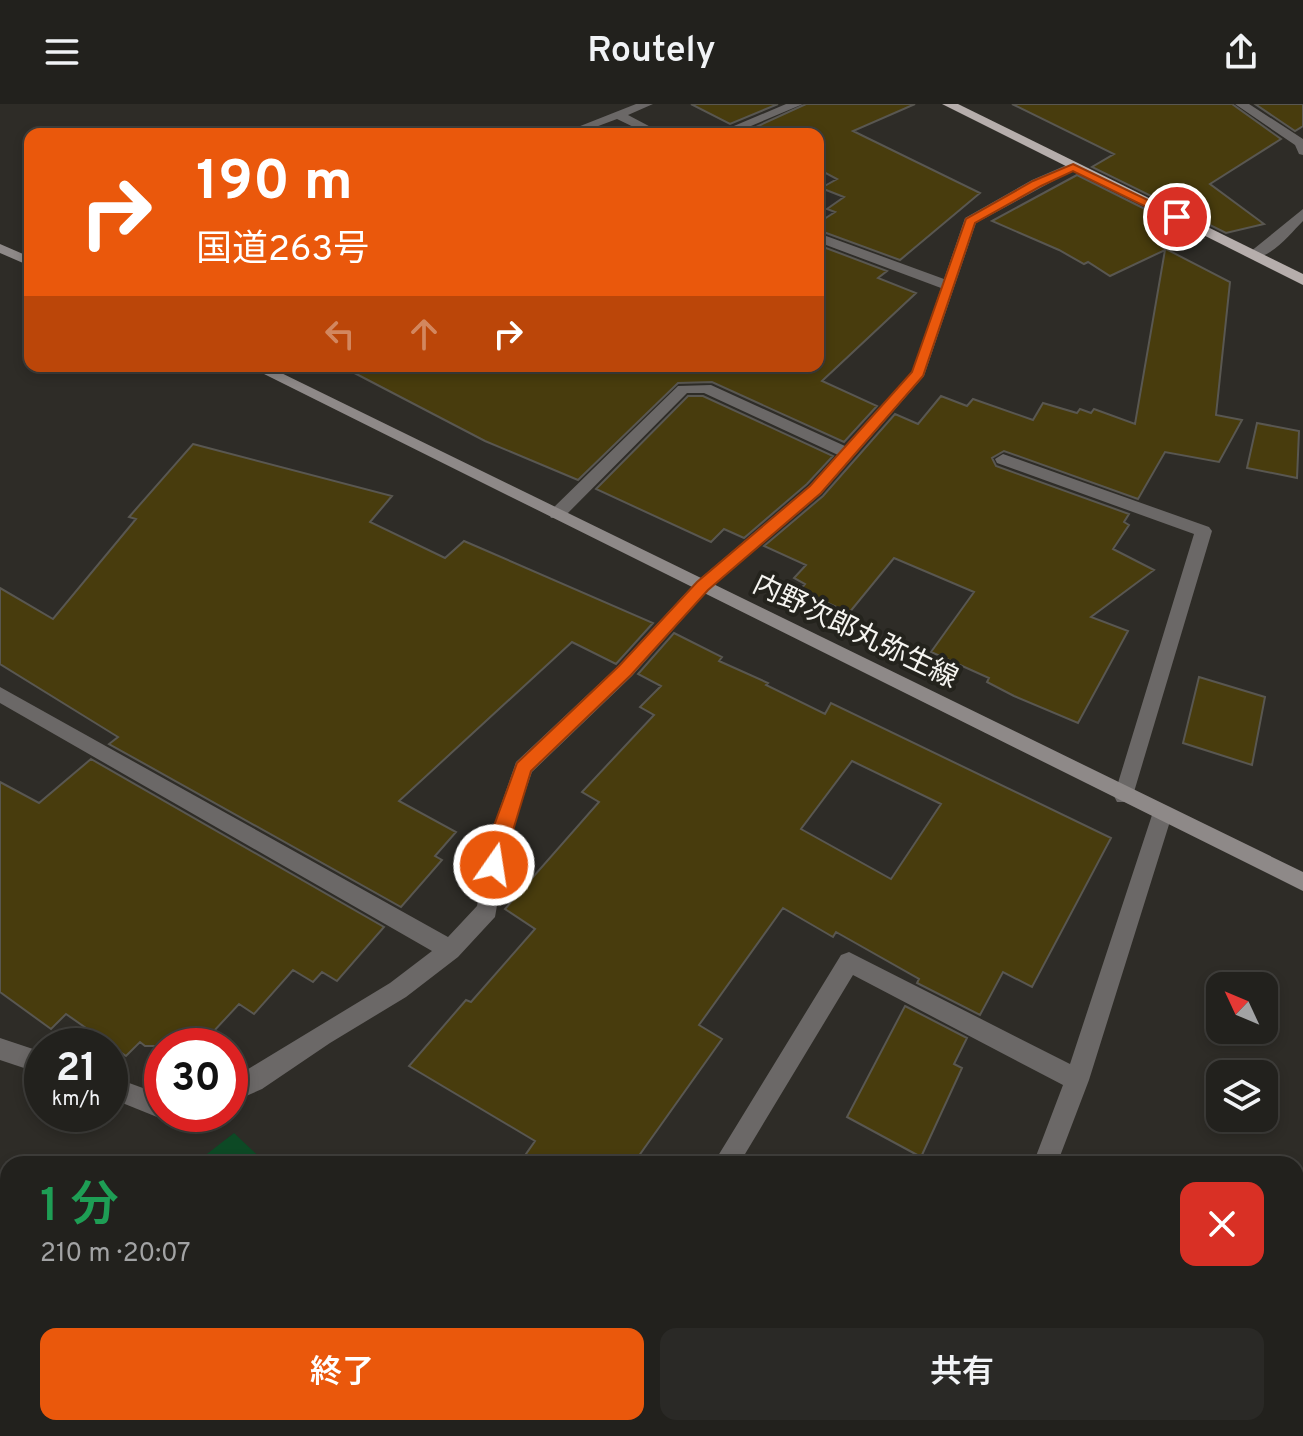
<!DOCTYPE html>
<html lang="ja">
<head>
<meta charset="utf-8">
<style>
	:root { --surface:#22211d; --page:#2a2926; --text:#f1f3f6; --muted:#a2a3a4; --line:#3f3e3b; --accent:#ea580c }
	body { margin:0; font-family:Overpass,"Noto Sans JP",sans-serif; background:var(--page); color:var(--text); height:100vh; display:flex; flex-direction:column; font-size:30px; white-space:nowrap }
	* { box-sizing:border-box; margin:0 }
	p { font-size:26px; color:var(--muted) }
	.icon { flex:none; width:44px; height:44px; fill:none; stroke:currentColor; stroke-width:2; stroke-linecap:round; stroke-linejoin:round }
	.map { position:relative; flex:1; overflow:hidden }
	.sheet { position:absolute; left:0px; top:1052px; width:1304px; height:280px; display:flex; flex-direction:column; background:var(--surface); border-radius:24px 24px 0 0; box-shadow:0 4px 12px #0003,0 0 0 2px var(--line) }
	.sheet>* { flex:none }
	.guide { position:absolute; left:24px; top:24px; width:800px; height:244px; border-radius:16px; box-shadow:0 4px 12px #0003,0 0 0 2px var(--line); background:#ea580c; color:#fff; overflow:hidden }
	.needle { width:52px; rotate:314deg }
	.buttons { position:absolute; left:1206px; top:868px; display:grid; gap:16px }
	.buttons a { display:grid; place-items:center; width:72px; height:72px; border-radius:16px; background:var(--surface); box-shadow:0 4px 12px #0003,0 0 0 2px var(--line); font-size:40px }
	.speed { position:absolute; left:24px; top:924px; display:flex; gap:16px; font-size:40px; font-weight:700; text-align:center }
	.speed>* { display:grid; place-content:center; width:104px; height:104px; border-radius:50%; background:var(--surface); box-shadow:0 4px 12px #0003,0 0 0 2px var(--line); line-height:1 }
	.speed small { font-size:20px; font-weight:400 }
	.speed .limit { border:12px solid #d22; background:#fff; color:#111 }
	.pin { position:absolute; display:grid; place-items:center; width:68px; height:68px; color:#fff; margin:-34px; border:4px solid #fff; border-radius:50%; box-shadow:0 2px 8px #0007 }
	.me { position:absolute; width:88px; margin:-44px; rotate:13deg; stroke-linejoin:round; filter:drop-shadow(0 0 6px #0008) }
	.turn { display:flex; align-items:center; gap:28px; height:168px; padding:0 40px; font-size:36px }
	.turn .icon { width:104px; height:104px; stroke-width:2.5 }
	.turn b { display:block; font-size:56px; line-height:68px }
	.lanes { display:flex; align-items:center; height:76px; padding:0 40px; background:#0003; justify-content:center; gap:40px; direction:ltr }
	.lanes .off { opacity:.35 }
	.round { display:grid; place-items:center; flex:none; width:84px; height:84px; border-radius:16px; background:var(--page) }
	.head { display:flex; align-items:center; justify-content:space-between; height:136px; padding:0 40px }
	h1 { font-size:48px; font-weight:600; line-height:60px; color:#1e9e55 }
	.cta { display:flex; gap:16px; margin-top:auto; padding:16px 40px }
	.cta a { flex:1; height:92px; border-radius:16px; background:var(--accent); color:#fff; font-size:32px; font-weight:600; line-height:92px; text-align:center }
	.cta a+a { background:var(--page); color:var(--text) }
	header { display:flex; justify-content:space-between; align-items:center; height:104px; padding:0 40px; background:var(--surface); font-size:36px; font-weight:600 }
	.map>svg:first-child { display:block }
</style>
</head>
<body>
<header><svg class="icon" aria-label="menu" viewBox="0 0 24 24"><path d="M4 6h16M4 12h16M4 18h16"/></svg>Routely<svg class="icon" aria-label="share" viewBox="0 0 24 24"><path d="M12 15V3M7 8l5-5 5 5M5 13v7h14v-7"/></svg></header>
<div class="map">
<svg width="1303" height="1332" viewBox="0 0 1303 1332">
	<rect width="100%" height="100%" fill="#2e2c27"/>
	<path fill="#0d4925" d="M234 1029 267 1060H194Z
		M8 1206V1324H547L555 1332H0V1212Z"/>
	<path fill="#483c0d" stroke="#595751" stroke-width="2" fill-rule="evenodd" d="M691 0H778L730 20Z
		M806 0H915L853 27 980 89 900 156 818 126V119L835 108 827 105 844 93 821 84 837 75 818 65V30L745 28Z
		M1012 0H1232L1281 35 1210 80 1264 120 1226 129 1092 63 1114 50Z
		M1255 0H1303V22L1295 27Z
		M1077 71 1203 134 1162 143 1230 178 1216 311 1242 316 1219 358 1165 348 1138 395 1004 347 992 354 996 362 1129 410 1124 418 1129 421 1113 445 1154 466 1091 513 1128 527 1078 619 1014 592 987 578 989 574 931 548 974 488 894 454 849 509 800 486 805 480 794 474 806 461 764 442 823 392 895 310 918 320 941 292 967 302 973 295 1033 316 1043 299 1077 309 1080 305 1091 309 1094 305 1135 320 1165 146 1110 172 1088 158 1084 160 1059 146 992 117Z
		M818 141 887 167 878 174 916 189 822 277 877 302 844 338 712 278 678 279 578 376 485 337 341 262H818Z
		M688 292H703L833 352 807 380 744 434 724 425 711 438 596 385Z
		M1257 319 1299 327 1297 374 1247 364Z
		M193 340 392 392 370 418 445 454 464 437 653 519 616 560 572 538 399 697 456 728 435 752 442 756 401 803 109 640 118 633 0 560V484L53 515 136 415 129 413Z
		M674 529 722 553 719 557 768 579 766 581 825 610 831 599 1111 734 1032 883 1003 868 980 911 917 879 919 875 836 828 833 833 783 804 699 921 722 935 633 1060H519L535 1037 409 962 466 896 471 898 535 825 505 805 599 698 582 688 654 611 640 603 661 582 638 570ZM852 657 941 700 891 775 801 725Z
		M1199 573 1265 593 1252 661 1183 639Z
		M91 655 384 823 337 877 322 868 313 878 293 866 254 910 239 900 200 942H145L140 938 126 952 66 910 51 925 0 888V678L39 699Z
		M905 902 967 934 954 960 962 964 921 1053 847 1013Z"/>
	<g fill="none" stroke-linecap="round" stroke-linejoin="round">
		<path fill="#6b6867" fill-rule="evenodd" d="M636 0H653L628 11 664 30H648L617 15 577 30H560Z
			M786 0H803L732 30H715Z
			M1235 0H1249L1303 35V51L1299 50 1295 41Z
			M1069 60 1079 63 976 119 924 272 821 390 708 486 632 572 532 668 508 738 495 813 458 853 406 893 330 939 262 985 230 999V976L390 879 432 847 0 599V583L448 833 477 802 488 738 516 658 618 562 696 478 809 382 838 351 704 289H687L563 414H551L549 410 551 406 678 282 711 281 845 342 912 268 941 184 818 138V129L944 175 965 114 1032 76Z
			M1303 105V117C1290 130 1270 156 1250 154V148Z
			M1003 350 1209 423 1212 427 1131 698H1117L1114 692 1194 430 997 359 995 355Z
			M1162 703 1169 705 1172 711 1089 976 1057 1060H1033L1063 981 853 871 739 1060H713L841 851 849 848 1070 960 1152 711 1155 705Z
			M0 934 42 948V970L0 956Z
			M110 972 162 991V1010L171 1011 162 1015 110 994Z
			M915 1324H943L940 1332H912Z"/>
		<path fill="#8e8988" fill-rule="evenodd" d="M0 140 30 153V162L0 149Z
			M248 262H267L1303 768V787Z"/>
		<path fill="#b6aeac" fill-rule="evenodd" d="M942 0H958L1303 170V181Z"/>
	</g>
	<path fill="#ea580c" stroke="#983908" stroke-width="2" d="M1073 60 1183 113 1173 116 1073 67 1041 82 975 119 923 272 821 389 708 486 631 571 531 667 501 766H487L484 761 488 738 517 659 619 562 697 478 810 382 912 268 966 115 1033 77Z"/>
	<g text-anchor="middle" stroke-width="8" stroke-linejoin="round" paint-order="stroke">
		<g font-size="28" fill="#f5f4f0" stroke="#24231d">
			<text transform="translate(856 526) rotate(26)" y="10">内野次郎丸弥生線</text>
		</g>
	</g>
</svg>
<div class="buttons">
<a><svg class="needle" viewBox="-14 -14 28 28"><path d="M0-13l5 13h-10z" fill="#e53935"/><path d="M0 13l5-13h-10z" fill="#a2a3a4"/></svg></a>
<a><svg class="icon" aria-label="layers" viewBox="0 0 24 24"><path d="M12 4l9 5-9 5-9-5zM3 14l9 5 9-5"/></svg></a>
</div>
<div class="speed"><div>21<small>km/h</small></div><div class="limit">30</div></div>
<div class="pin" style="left:1177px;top:113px;background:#d93025"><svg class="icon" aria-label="arrive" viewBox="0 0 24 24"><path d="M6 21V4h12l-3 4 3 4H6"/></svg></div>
<svg class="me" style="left:494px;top:761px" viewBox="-20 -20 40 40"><circle r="17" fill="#ea580c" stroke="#fff" stroke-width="3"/><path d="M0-11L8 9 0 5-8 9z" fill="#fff"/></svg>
<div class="guide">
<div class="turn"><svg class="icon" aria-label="right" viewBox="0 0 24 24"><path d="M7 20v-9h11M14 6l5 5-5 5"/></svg><div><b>190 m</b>国道263号</div></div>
<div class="lanes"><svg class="icon off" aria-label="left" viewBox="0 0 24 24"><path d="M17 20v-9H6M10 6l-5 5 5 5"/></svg><svg class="icon off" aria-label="ahead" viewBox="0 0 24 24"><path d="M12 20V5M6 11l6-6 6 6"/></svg><svg class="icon" aria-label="right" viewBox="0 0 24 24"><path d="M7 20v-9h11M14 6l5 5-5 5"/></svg></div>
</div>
<section class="sheet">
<div class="head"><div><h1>1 分</h1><p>210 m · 20:07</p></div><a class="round" style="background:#d93025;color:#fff"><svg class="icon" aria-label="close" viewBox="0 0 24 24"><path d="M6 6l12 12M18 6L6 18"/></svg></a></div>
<div class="cta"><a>終了</a><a>共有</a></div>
</section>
</div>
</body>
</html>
